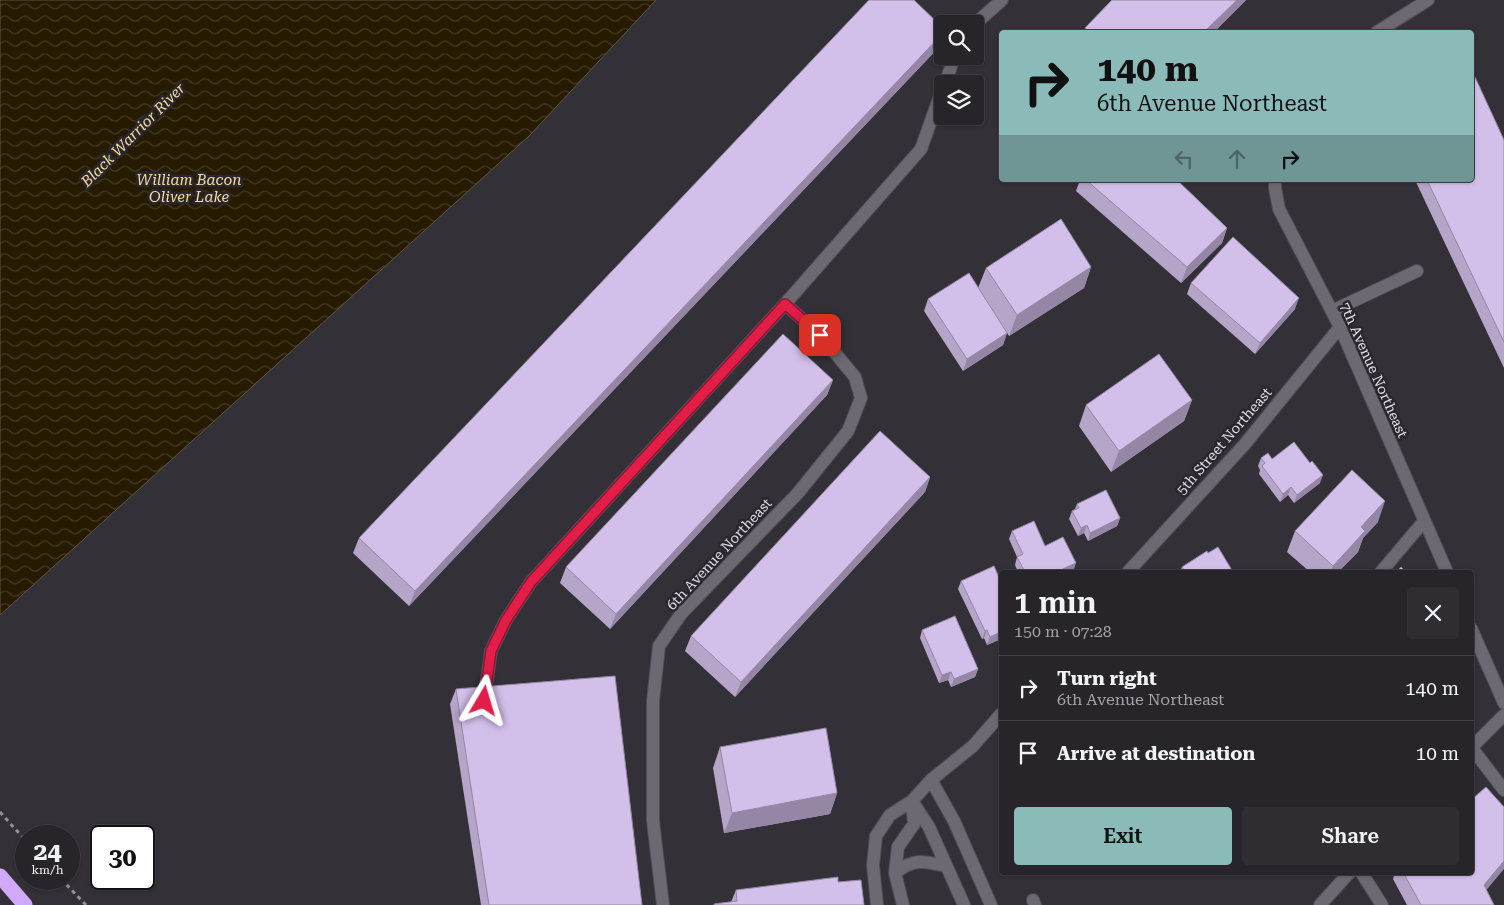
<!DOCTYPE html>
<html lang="en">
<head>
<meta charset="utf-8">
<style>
	:root { --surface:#27242a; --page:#2f2c32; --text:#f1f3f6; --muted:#a4a4a8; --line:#434147; --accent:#8bbbb9 }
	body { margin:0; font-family:"Roboto Serif",serif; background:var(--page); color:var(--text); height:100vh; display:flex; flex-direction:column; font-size:19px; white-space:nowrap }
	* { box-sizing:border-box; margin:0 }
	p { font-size:16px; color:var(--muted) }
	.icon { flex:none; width:28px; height:28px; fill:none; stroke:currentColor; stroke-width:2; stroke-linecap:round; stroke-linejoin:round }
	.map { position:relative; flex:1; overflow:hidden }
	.sheet { position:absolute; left:999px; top:570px; width:475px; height:305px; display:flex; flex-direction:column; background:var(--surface); border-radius:5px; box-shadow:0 1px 4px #0004,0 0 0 1px var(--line) }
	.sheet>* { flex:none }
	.top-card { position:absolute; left:999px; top:30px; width:475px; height:152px; border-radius:5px; box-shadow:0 1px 4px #0004,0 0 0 1px var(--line); background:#8bbbb9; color:#111; overflow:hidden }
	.controls { position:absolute; left:934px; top:15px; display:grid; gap:10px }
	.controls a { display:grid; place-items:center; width:50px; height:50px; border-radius:5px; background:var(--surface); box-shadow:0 1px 4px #0004,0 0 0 1px var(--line); font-size:25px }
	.speed { position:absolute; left:15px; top:825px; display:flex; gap:10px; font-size:25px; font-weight:700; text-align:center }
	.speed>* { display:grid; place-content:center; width:65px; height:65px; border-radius:50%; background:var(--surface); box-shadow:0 1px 4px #0004,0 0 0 1px var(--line); line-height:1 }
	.speed small { font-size:12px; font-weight:400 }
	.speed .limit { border:2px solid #111; border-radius:8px; background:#fff; color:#111 }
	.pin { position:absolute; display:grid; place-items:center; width:42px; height:42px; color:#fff; margin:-21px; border-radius:10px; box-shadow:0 2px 8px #0006 }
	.me { position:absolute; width:55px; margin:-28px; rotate:7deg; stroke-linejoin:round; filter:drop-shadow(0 0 4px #0008) }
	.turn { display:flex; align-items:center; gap:18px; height:105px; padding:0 15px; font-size:22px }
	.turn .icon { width:65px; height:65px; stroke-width:2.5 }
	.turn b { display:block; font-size:35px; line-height:42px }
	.lanes { display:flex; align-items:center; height:48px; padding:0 15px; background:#0003; justify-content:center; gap:25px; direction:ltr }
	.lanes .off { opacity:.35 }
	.round { display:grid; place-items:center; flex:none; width:52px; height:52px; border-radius:5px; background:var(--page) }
	.summary { display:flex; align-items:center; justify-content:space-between; height:85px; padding:0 15px }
	h1 { font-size:30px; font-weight:600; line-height:38px }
	.cta { display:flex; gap:10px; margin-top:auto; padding:10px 15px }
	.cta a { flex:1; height:58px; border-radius:5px; background:var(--accent); color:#111; font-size:20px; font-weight:600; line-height:58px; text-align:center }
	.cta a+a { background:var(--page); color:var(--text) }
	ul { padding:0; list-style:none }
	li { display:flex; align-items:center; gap:15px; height:65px; padding:0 15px; border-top:1px solid var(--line) }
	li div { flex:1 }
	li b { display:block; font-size:19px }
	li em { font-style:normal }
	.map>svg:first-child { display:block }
</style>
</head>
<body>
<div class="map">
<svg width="1504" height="905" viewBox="0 0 1504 905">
	<defs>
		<pattern id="water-waves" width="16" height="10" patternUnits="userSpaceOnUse" patternTransform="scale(1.25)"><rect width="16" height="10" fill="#261b00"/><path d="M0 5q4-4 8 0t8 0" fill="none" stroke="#453c25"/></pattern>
	</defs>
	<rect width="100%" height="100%" fill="#343038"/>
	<path fill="url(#water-waves)" stroke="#5f5745" d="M0 0H656L529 136 0 615Z"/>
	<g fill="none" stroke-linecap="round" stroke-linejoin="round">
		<g stroke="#504d53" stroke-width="14">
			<path id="lane" d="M975 24 1002 0
				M1332 311 1417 271
				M1381 572 1424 521
				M1471 747 1504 790
				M1361 872 1382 905"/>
		</g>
		<g stroke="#504d53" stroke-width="14">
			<path id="street" d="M1377 32 1428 0
				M945 84 954 58
				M1275 180V188L1279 209 1340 327 1447 572
				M1128 572 1245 444 1340 327
				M1471 628 1504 703
				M484 701 491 651 506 620 531 582 785 304 921 149 942 90
				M1471 748 1504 715
				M931 780 954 821 991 905
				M912 801 929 827 964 905
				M895 873C914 858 924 861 946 866
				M1033 900 1035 905
				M663 905 653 821V701L659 646 681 614 798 493 848 431 861 398 855 377 820 335 785 304
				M877 905 873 865 876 836 890 815 912 801 931 780 973 746 1001 714
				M903 905 895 873 898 847 914 824 912 803
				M1320 905 1350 872"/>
		</g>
		<g stroke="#504d53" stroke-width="16">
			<path id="highway" d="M0 876 25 905"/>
		</g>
		<path stroke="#939096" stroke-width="3" stroke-dasharray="4 4" stroke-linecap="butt" d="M0 812 26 841
			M61 879 86 905"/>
		<use href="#lane" stroke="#6d6972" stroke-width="12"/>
		<use href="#street" stroke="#6d6972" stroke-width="12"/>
		<use href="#highway" stroke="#d0a9f9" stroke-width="15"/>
	</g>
	<path fill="#b5a5c9" d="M1112 0H1246L1214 32H1084L1085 28Z
		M942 27V40L940 46 409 606 353 553 359 538Z
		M1504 140V368L1415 180H1471Z
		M1080 180H1177L1227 228 1222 243 1181 283 1076 191Z
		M1091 267 1084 288 1009 336 1007 333 1003 345 963 371 924 311 928 299 978 288 986 268Z
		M1191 283 1295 309 1255 354 1187 294Z
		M833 380 827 395 610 629 560 583 566 567Z
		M1192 400 1184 421 1111 472 1079 426 1086 405Z
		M1261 458 1272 459 1320 483 1294 503 1288 495 1280 502 1259 474 1260 470 1258 466Z
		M930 477 925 492 735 697 685 651 691 636Z
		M1077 504 1120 518 1117 526 1088 541 1084 533 1078 536 1069 519 1072 511 1075 509Z
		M1378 522 1363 538 1358 552 1338 572H1310L1287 552 1295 531Z
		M1012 531 1045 546 1073 572H1018L1015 565 1017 557 1009 539Z
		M1182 567 1233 572H1180Z
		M961 581 1001 639 987 645 984 638 982 639 958 589Z
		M922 630 978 669 975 677 951 687 948 680 939 683 920 638Z
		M456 689 642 905H481L450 704Z
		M720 747 837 793 830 814 724 833 713 768Z
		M1395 872H1471L1486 890 1494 905H1407L1393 879Z
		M838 882 864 905H714V904L731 902 736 890Z"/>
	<path fill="#9486a4" d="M1237 0H1246L1214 32H1204Z
		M942 34V40L940 46 409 606 415 591Z
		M1227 228 1222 243 1181 283 1187 267Z
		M1091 267 1084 288 1009 336 1017 315Z
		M1299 298 1295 309 1255 354 1260 343Z
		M1007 333 1003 345 963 371 967 359Z
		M833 380 827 395 610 629 616 614Z
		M1192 400 1184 421 1111 472 1119 451Z
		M1323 475 1320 483 1294 503 1297 495Z
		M930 477 925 492 735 697 741 682Z
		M1291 487 1288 495 1280 502 1283 494Z
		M1385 501 1378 522 1363 538 1358 552 1338 572H1330L1333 566 1361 527Z
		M1120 518 1117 526 1088 541 1090 533Z
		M1087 525 1084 533 1078 536 1081 528Z
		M1076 563 1073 572H1056Z
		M987 630 984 638 982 639 985 631Z
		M1001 632V639L987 645 990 637Z
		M978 669 975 677 951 687 954 679Z
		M951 672 948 680 939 683 942 675Z
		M837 793 830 814 724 833 732 813Z
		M1504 861V869L1478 900 1484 885Z"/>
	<path fill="#d3c0ea" stroke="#9486a4" d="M869 0H914L942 27V34L415 591 359 538Z
		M1112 0H1237L1204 32H1090L1085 28Z
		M1475 77 1504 140V342L1427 180H1471V79Z
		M1086 180H1177L1227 228 1187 267Z
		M1061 219 1091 267 1017 315 986 268Z
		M1233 237 1299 298 1260 343 1191 283Z
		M969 273 1007 333 967 359 928 299Z
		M783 334 833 380 616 614 566 567Z
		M1159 354 1192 400 1119 451 1086 405Z
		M880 431 930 477 741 682 691 636Z
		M1294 442 1310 463 1312 461 1323 475 1297 495 1291 487 1283 494 1262 466 1265 463 1261 458 1268 453 1272 459Z
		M1352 470 1385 501 1361 527 1365 531 1333 566 1295 531Z
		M1106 490 1120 518 1090 533 1087 525 1081 528 1072 511 1079 508 1077 504Z
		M1034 521 1045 546 1063 537 1076 563 1056 572H1025L1017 557 1023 554 1012 531Z
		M1218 547 1233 572H1185L1182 567 1207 551 1208 553Z
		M994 566 1001 582V632L990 637 987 630 985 631 961 581Z
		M1401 567 1406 572H1396Z
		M955 616 978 669 954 679 951 672 942 675 922 630Z
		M615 676 642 905H489L456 689Z
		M826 728 837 793 732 813 720 747Z
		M1486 787 1504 807V861L1484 885 1494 905H1421L1403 872H1471V800Z
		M838 877V882L861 880 864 905H714V904L737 901 736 890Z"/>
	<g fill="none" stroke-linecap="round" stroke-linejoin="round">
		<g stroke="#92132f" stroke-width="12">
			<path id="route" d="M484 701 491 651 506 620 531 582 785 304 820 335"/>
		</g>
		<use href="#route" stroke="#e11d48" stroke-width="9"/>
	</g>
	<g text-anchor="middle" stroke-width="5" stroke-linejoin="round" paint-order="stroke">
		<g font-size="14" fill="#e4e2e7" stroke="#2a272e">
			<text transform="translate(1374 370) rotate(66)" y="5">7th Avenue Northeast</text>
			<text transform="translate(1224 441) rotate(-49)" y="5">5th Street Northeast</text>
			<text transform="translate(719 554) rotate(-47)" y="5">6th Avenue Northeast</text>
		</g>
		<g font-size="15" font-style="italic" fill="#f7de98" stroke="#2a272e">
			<text transform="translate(133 135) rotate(-45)" y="5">Black Warrior River</text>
			<text x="189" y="185">William Bacon<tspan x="189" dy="17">Oliver Lake</tspan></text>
		</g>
	</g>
</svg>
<div class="controls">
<a><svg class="icon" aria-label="search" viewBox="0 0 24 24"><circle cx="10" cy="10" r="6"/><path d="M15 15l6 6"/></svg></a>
<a><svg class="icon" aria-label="layers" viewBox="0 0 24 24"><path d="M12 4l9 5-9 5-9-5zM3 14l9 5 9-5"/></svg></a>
</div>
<div class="speed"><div>24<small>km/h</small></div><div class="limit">30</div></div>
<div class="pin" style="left:820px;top:335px;background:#d93025"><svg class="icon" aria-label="arrive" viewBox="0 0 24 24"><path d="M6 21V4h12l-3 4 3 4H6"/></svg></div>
<svg class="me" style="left:484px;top:701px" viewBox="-20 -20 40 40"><path d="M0-17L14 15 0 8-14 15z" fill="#e11d48" stroke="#fff" stroke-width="4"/></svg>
<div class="top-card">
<div class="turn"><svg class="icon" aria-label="right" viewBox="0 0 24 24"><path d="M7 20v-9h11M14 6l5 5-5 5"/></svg><div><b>140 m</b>6th Avenue Northeast</div></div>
<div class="lanes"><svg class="icon off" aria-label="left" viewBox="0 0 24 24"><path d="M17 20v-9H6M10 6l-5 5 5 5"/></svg><svg class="icon off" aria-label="ahead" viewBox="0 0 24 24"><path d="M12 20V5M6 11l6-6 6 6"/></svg><svg class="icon" aria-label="right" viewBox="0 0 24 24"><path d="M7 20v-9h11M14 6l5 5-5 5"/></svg></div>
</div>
<section class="sheet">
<div class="summary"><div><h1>1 min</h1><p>150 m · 07:28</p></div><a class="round"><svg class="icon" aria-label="close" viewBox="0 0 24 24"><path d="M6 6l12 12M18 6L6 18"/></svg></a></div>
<ul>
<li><svg class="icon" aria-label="right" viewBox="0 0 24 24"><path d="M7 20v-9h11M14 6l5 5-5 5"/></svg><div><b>Turn right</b><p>6th Avenue Northeast</p></div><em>140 m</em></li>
<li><svg class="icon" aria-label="arrive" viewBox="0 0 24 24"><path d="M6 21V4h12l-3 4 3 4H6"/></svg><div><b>Arrive at destination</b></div><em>10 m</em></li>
</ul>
<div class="cta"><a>Exit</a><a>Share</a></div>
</section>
</div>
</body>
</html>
